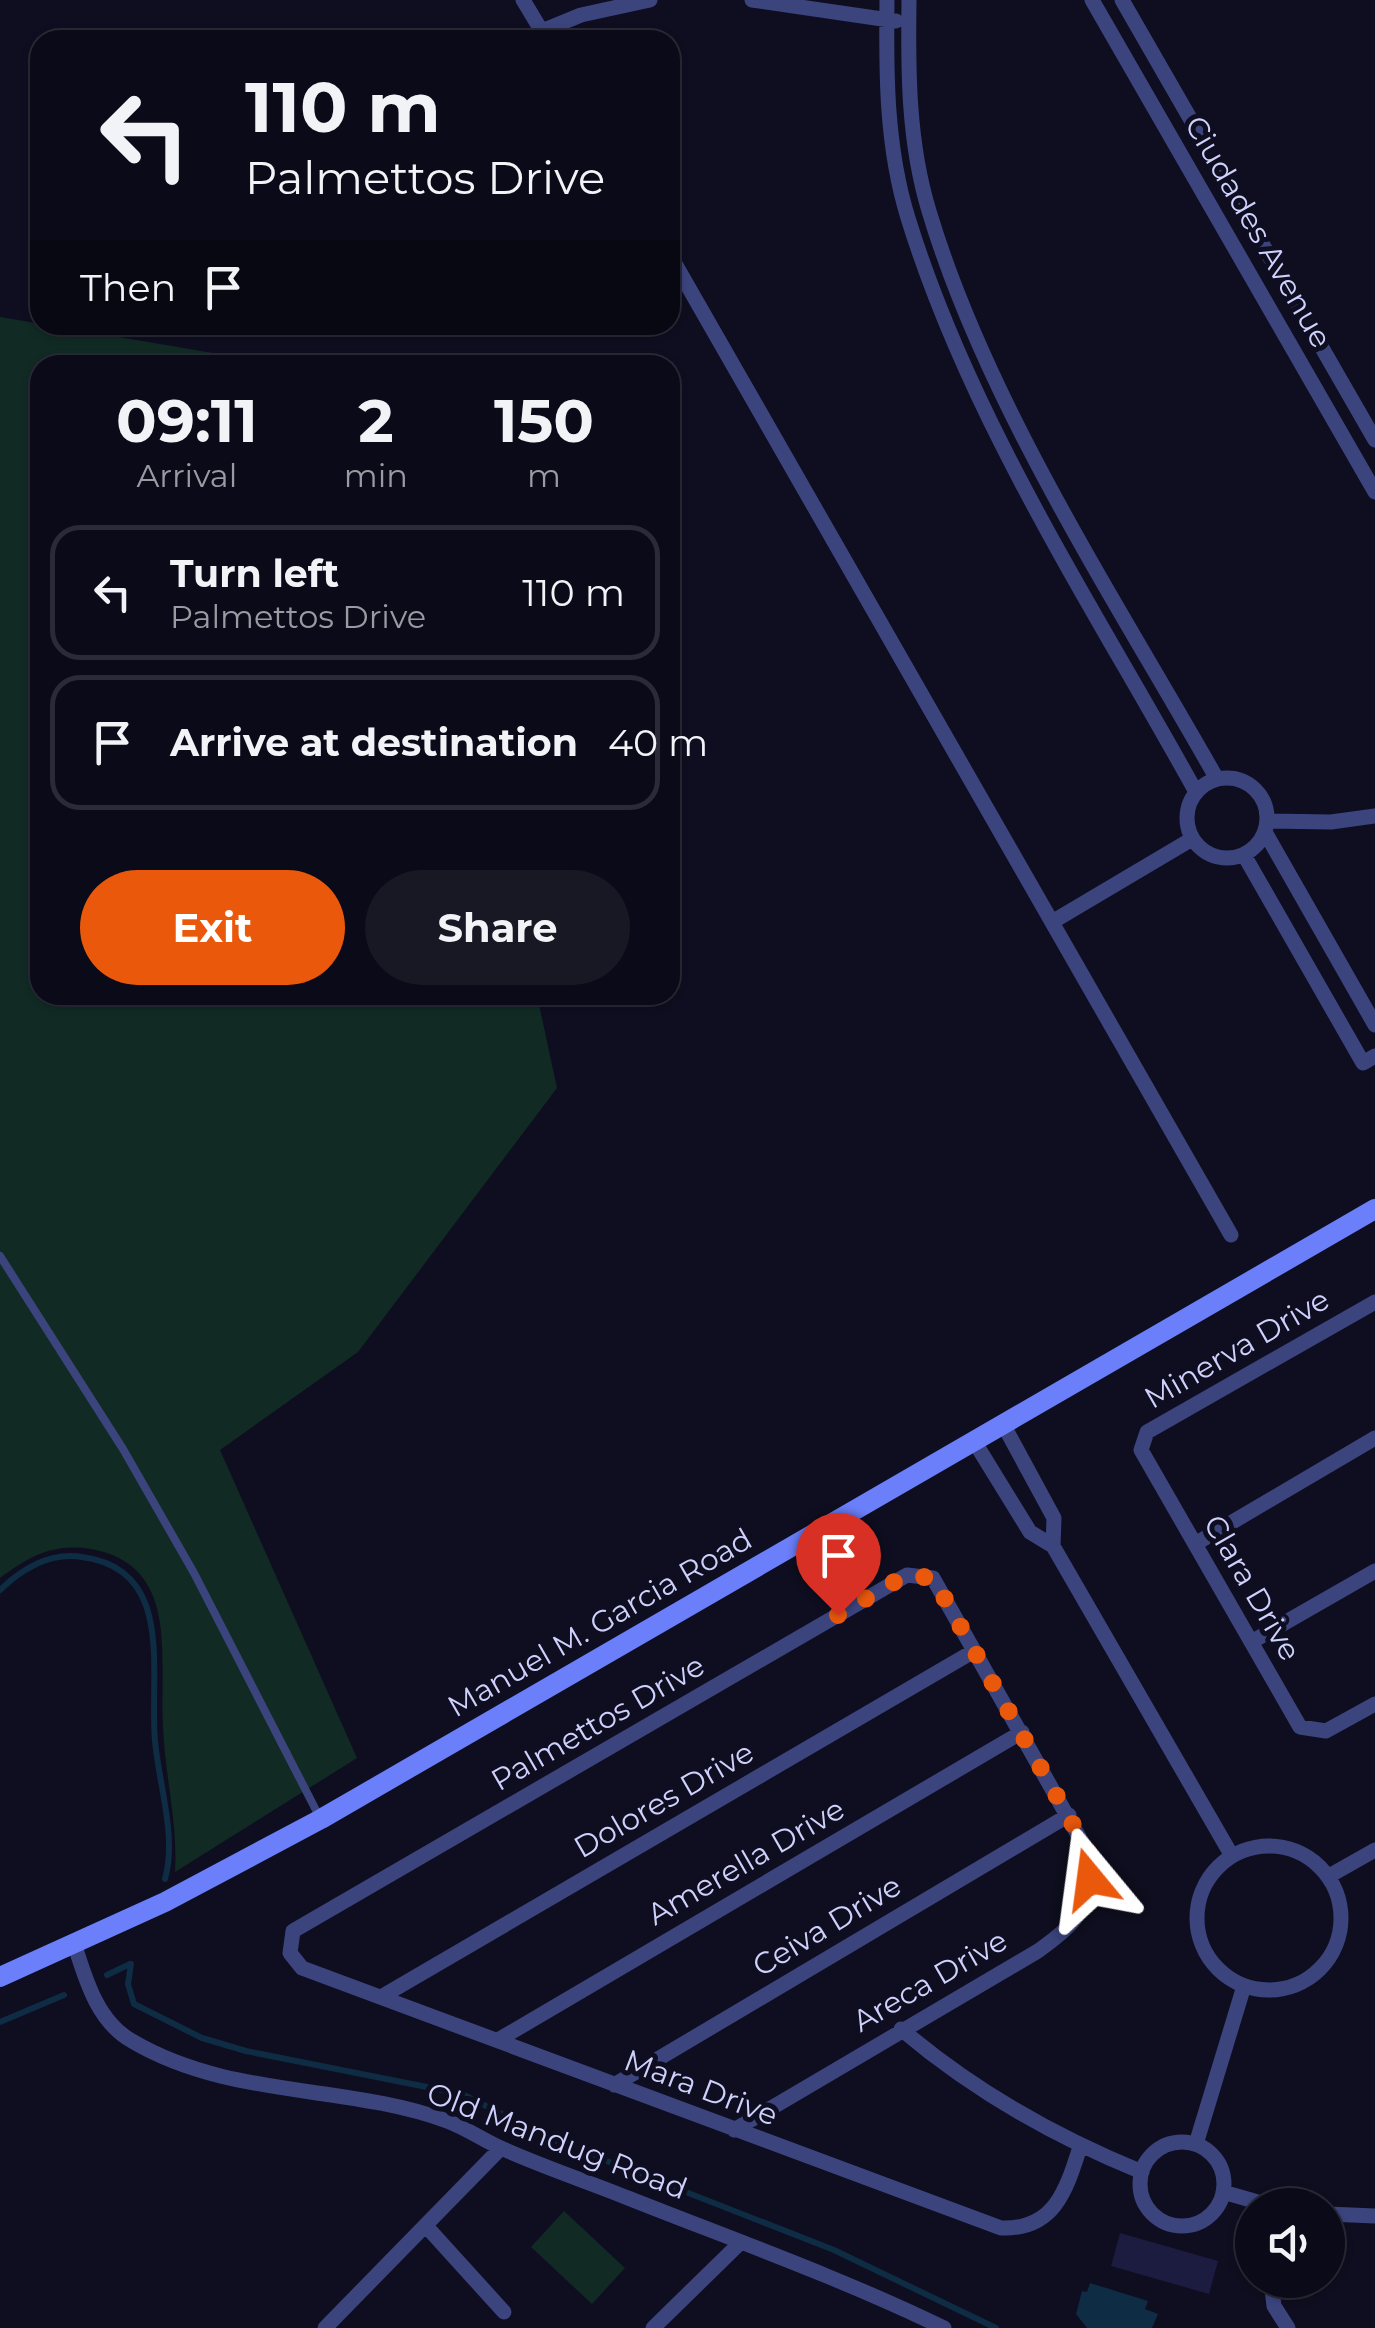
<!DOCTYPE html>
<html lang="en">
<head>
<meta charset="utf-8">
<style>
	:root { --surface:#0a0a18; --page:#181825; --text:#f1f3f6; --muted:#999aa2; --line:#2a2b37; --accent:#ea580c }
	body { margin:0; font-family:Montserrat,sans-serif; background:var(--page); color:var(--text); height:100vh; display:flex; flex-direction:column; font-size:38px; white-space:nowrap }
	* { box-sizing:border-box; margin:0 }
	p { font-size:32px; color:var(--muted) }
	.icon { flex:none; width:55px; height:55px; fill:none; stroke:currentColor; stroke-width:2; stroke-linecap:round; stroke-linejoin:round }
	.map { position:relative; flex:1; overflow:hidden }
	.details { position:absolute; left:30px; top:355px; width:650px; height:650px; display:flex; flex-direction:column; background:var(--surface); border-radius:30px; box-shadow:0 2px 8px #0004,0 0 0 2px var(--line) }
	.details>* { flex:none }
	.hud { position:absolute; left:30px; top:30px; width:650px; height:305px; border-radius:30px; box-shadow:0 2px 8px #0004,0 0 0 2px var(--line); background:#0a0a18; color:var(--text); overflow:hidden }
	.buttons { position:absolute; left:1235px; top:2188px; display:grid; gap:20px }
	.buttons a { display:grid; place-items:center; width:110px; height:110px; border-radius:50%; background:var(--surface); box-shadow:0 2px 8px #0004,0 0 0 2px var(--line); font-size:50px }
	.pin { position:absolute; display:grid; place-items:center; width:85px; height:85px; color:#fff; margin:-102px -42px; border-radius:50% 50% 50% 0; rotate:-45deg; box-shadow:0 0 10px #0007 }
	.pin .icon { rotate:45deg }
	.me { position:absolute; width:110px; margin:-55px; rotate:344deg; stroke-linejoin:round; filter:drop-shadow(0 0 8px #0008) }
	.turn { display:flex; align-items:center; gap:35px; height:210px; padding:0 50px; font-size:45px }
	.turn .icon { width:130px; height:130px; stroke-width:2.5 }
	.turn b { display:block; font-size:70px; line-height:85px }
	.then { display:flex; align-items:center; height:95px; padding:0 50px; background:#0003; gap:20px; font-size:38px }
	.eta { display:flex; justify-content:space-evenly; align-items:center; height:170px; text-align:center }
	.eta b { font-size:60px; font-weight:700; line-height:70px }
	.button { display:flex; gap:20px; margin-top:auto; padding:20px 50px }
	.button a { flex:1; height:115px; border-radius:60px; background:var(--accent); color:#fff; font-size:40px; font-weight:700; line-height:115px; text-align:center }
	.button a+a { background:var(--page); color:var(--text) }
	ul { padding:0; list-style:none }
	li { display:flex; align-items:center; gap:30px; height:135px; margin:0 20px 15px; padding:0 30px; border:5px solid var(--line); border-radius:30px }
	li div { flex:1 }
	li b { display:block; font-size:38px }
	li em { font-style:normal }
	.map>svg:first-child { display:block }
</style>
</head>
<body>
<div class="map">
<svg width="1375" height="2328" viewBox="0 0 1375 2328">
	<rect width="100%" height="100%" fill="#0e0e20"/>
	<path fill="#112a24" d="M0 317 284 365H40V995H537L557 1088 358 1352 220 1450 357 1758 175 1872C178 1824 165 1776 163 1727 159 1658 181 1565 91 1549 53 1543 30 1556 0 1578Z
		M564 2211 625 2268 592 2304 531 2247Z"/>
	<path fill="#0e2c43" d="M1090 2283 1148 2301 1145 2309 1158 2314 1152 2328H1087L1076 2314 1082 2291 1087 2292Z"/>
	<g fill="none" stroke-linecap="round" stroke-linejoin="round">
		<path stroke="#0e2c43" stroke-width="6" d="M0 1590C23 1568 50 1552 82 1557 176 1569 149 1672 155 1741 159 1785 177 1837 165 1879
			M131 1964 128 1984 134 2004 202 2038 246 2051 462 2094 558 2142 834 2250 996 2328
			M107 1975 130 1964
			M0 2022 64 1995"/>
	</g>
	<path fill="#1c1b40" d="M1120 2233 1218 2261 1209 2294 1111 2266Z"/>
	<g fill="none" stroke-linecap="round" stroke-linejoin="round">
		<path stroke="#3b447d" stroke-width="8" d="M0 1256 123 1449 194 1573 319 1816"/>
		<path stroke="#3b447d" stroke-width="15" d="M523 0 547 40
			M752 0 896 21
			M887 0C886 73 886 147 908 218 971 422 1093 606 1196 792
			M909 0C908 71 908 142 929 211 987 405 1117 602 1217 779
			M1092 0 1375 492
			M1122 0 1375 440
			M542 31 581 15 650 0
			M670 255 1231 1235
			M1187 818a40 40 0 1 1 80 0a40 40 0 1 1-80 0Z
			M1267 821 1331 822 1375 816
			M1265 832 1375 1025
			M1244 855 1363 1063 1375 1056
			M1052 922 1192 839
			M1375 1302 1147 1432 1141 1450 1300 1727 1326 1731 1375 1704
			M1003 1424 1054 1518 1053 1546
			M974 1441 1030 1532 1053 1546 1232 1856
			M1195 1544 1375 1438
			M1253 1641 1375 1571
			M1197 1918a72 72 0 1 1 144 0a72 72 0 1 1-144 0Z
			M1329 1876 1375 1850
			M75 1946C86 1981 98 2022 132 2041 230 2099 347 2084 447 2121 466 2128 483 2140 501 2148 543 2167 586 2181 628 2198 734 2240 841 2278 944 2328
			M381 1997 974 1651
			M901 2029C974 2091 1053 2136 1142 2172
			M498 2040 1022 1732
			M614 2085 1069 1815
			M734 2130 1038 1951C1081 1920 1093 1905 1087 1851L933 1578 907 1575 293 1931 290 1953 302 1968C535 2053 767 2143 1001 2228 1054 2230 1066 2191 1080 2147
			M1140 2184a42 42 0 1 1 84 0a42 42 0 1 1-84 0Z
			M1196 2144 1244 1986
			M1223 2192 1268 2205
			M1328 2214 1375 2216
			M426 2226 504 2312
			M1271 2280 1274 2306 1288 2328
			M325 2328 501 2148
			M653 2328 740 2243"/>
		<path stroke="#6a7ff9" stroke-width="20" d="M0 1977 165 1902 321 1819 1375 1209"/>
	</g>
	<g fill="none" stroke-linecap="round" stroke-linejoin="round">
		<path stroke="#ea580c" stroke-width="18" stroke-dasharray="0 32.4" d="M838 1615 906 1575 933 1578 1088 1851 1090 1879"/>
	</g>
	<g text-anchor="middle" stroke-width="10" stroke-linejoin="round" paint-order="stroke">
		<g font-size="30" fill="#cfd1fd" stroke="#0e0e20">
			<text transform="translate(1258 232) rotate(60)" y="10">Ciudades Avenue</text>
			<text transform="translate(1237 1349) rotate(-30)" y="10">Minerva Drive</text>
			<text transform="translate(1252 1588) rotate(60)" y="10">Clara Drive</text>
			<text transform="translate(600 1623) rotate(-30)" y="10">Manuel M. Garcia Road</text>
			<text transform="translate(598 1723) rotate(-30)" y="10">Palmettos Drive</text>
			<text transform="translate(664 1800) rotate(-30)" y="10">Dolores Drive</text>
			<text transform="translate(746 1862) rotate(-30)" y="10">Amerella Drive</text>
			<text transform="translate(827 1926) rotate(-31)" y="10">Ceiva Drive</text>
			<text transform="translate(930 1981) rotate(-30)" y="10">Areca Drive</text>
			<text transform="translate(701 2088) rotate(21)" y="10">Mara Drive</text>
			<text transform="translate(557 2141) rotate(21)" y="10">Old Mandug Road</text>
		</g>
	</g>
</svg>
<div class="buttons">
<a><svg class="icon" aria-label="sound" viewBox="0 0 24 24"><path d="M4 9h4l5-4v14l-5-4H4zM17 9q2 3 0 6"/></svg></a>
</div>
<div class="pin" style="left:838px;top:1615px;background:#d93025"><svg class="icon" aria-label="arrive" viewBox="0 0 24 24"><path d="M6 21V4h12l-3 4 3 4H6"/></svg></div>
<svg class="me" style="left:1090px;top:1879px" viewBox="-20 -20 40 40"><path d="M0-17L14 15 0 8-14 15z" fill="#ea580c" stroke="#fff" stroke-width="4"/></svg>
<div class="hud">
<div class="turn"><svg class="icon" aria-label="left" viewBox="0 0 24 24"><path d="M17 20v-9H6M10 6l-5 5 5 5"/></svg><div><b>110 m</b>Palmettos Drive</div></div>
<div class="then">Then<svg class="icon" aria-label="arrive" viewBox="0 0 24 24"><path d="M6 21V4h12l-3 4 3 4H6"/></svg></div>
</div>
<section class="details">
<div class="eta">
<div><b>09:11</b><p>Arrival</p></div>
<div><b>2</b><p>min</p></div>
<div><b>150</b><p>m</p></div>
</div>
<ul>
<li><svg class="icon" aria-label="left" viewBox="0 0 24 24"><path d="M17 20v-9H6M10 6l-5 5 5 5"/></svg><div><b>Turn left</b><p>Palmettos Drive</p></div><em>110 m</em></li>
<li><svg class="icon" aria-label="arrive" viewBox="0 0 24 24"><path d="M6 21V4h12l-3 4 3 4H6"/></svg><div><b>Arrive at destination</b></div><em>40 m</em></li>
</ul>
<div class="button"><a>Exit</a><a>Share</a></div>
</section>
</div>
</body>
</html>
